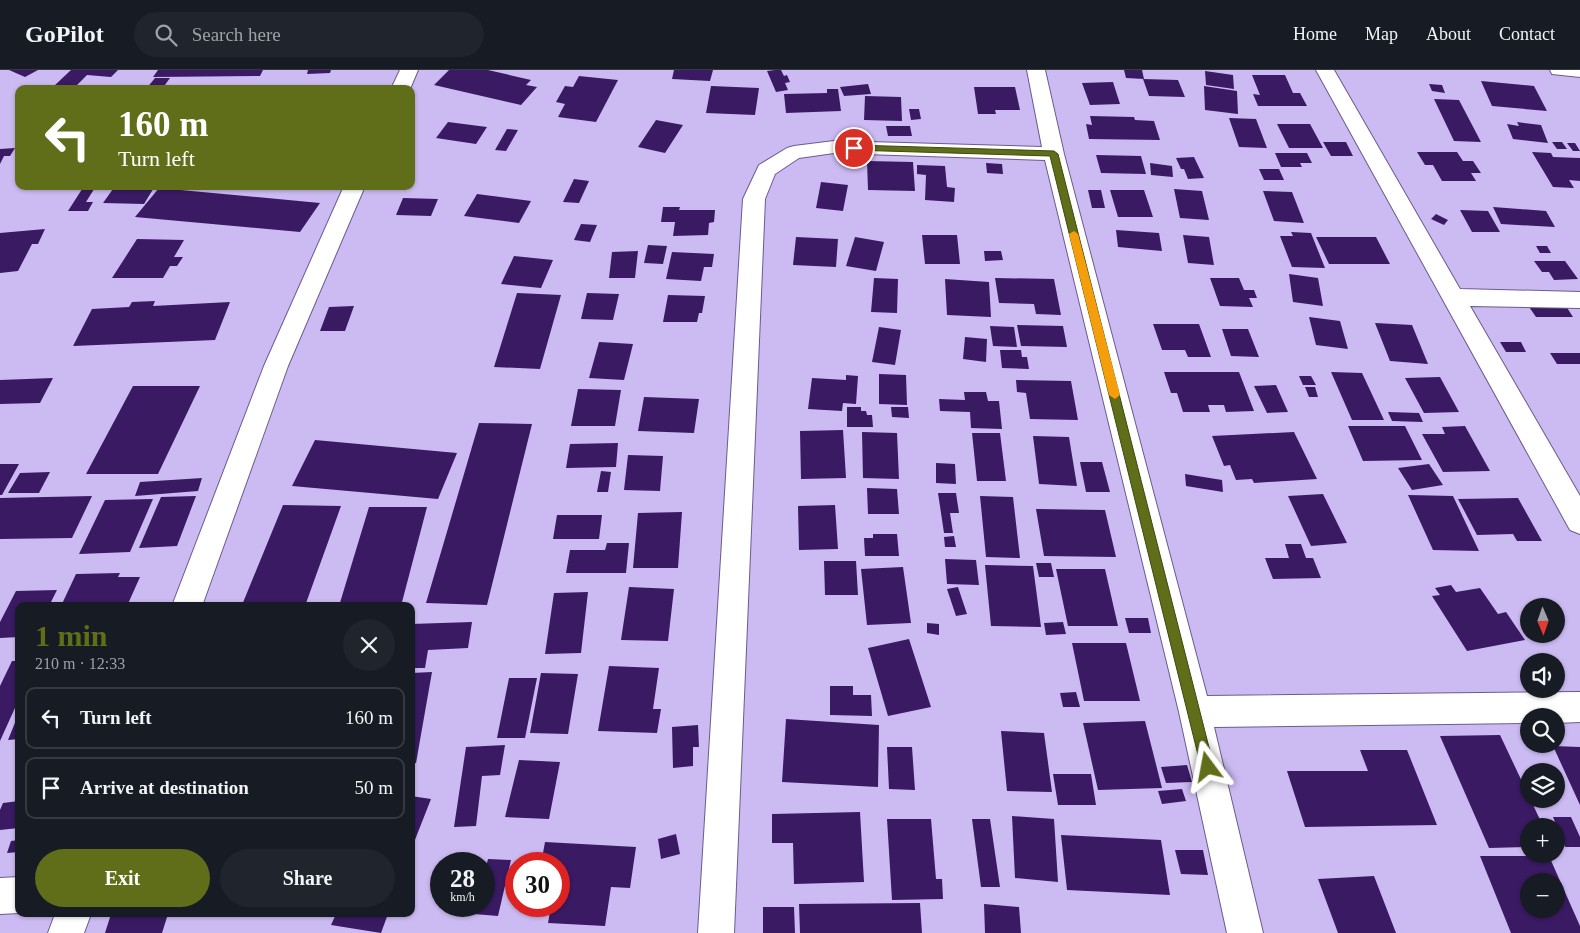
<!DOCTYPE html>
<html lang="en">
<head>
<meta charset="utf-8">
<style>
	:root { --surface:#171b24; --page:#20242c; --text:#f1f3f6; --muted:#9ea1a6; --line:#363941; --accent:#606e19 }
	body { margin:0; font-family:Georgia,serif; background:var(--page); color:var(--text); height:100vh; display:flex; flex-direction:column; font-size:19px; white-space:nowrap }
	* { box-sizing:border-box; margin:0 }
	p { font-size:16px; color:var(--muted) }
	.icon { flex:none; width:28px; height:28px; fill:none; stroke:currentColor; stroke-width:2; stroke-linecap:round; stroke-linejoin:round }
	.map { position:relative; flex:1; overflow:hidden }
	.details { position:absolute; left:15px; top:532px; width:400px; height:315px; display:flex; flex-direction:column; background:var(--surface); border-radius:10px; box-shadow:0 1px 4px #0004 }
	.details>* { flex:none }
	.banner { position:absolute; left:15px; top:15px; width:400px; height:105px; border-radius:10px; box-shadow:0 1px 4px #0004; background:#606e19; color:#fff; overflow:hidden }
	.needle { width:32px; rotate:178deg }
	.controls { position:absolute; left:1520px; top:528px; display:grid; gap:10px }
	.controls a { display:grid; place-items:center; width:45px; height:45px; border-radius:50%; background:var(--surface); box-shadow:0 1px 4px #0004; font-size:25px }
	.speed { position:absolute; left:430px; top:782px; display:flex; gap:10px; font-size:25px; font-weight:700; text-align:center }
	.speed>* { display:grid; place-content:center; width:65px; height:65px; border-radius:50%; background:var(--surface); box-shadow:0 1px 4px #0004; line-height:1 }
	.speed small { font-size:12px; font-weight:400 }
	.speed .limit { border:8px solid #d22; background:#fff; color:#111 }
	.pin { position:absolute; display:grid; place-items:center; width:42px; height:42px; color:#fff; margin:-21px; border:2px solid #fff; border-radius:50%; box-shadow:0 1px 5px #0007 }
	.me { position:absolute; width:55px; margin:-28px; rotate:347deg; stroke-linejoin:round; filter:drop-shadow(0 0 4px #0008) }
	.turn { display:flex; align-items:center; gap:18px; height:105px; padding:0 20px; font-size:22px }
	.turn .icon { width:65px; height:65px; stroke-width:2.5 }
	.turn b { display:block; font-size:35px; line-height:42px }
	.round { display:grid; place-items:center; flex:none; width:52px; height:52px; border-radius:26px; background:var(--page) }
	.overview { display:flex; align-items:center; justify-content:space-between; height:85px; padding:0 20px }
	h1 { font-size:30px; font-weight:800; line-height:38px; color:var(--accent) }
	.action { display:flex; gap:10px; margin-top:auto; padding:10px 20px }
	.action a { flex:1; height:58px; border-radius:30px; background:var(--accent); color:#fff; font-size:20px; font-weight:800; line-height:58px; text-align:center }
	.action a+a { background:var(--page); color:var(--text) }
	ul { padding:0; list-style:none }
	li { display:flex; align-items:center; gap:15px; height:62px; margin:0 10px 8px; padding:0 10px; border:2px solid var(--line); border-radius:10px }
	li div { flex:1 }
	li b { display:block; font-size:19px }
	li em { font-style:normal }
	header { display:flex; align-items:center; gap:30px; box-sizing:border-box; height:70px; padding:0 25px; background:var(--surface); border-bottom:1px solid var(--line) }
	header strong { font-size:24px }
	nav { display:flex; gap:28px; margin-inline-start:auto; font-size:18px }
	.search { width:350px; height:45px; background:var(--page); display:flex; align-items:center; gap:12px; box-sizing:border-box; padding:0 18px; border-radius:28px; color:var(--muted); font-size:19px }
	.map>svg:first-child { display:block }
</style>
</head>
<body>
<header>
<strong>GoPilot</strong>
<div class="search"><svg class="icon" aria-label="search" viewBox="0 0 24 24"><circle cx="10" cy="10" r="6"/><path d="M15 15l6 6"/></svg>Search here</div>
<nav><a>Home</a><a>Map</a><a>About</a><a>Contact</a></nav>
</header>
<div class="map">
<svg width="1580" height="863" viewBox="0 0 1580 863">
	<rect width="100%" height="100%" fill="#ccbbf3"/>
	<path fill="#3a1a63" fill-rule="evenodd" d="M9 0H38L25 7Z
		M71 0H118L111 7 87 5 74 18 54 16Z
		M158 0H263L260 6 153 7Z
		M308 0H331L330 3 307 4Z
		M449 0H488L531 10 526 15 537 17 521 35 434 15Z
		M674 0H713L710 11 672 9Z
		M775 0H781L784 6 787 5 790 12 785 13 788 20 776 22 767 1Z
		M1124 0H1142L1144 9 1126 8Z
		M1205 1 1233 5 1234 19 1206 15Z
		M1252 5H1285L1293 23H1300L1307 36H1258L1253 24 1260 25Z
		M579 6 618 10 596 52 558 47 565 34 556 32 565 16 573 17Z
		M155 8H170L162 19H146Z
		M1143 9 1178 10 1185 27 1149 26Z
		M1481 11 1534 16 1547 41 1492 36Z
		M1113 12 1120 34 1090 35 1082 13Z
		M868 14 871 24 844 26 840 17Z
		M1429 14 1442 15 1445 23 1432 21Z
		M711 16 759 18 755 45 706 43Z
		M1204 16 1237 21 1238 44 1205 40Z
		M974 17H1015L1020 40H995L996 44H978Z
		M827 19H838L841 41 786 43 784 24 827 23Z
		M865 26 901 27 902 51 864 50Z
		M1434 29 1459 30 1481 72 1454 71Z
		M909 39H919L921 49 911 50Z
		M1090 46 1134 47 1135 50 1154 51 1160 70 1089 69 1086 54 1092 55Z
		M1229 48 1256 49 1267 78 1239 77Z
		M656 50 683 55 665 83 638 77Z
		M448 52 487 57 476 74 436 68Z
		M1517 52 1541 55 1548 73 1513 69 1507 54 1519 56Z
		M1277 54H1310L1323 78H1289Z
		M886 56H910L912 66H888Z
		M507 59 518 60 506 81 495 80Z
		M1323 72H1346L1353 86H1331Z
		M1552 72H1562L1567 79H1557Z
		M1567 73H1575L1580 81H1573Z
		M15 78 10 86H4L0 94V79Z
		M1417 82H1457L1463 91H1473L1481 103H1471L1476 111H1442L1433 95H1425Z
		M1532 82 1551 83 1553 87 1580 88V111L1569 110 1574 118 1553 117Z
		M1275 83H1307L1312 93H1300L1302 97H1281Z
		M1096 85 1141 86 1146 104 1101 103Z
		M1194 87 1204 108 1188 109 1184 99H1181L1176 88Z
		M867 91 913 92 915 121 868 120Z
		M986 93 1002 94 1003 104 987 103Z
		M1150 93 1172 96 1173 107 1151 105Z
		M917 95 945 96 947 117 955 118 954 132 925 130 926 105 917 104Z
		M1259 99H1279L1284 110H1264Z
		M574 109 589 111 579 133 563 132Z
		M821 112 848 115 843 141 816 138Z
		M84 116H96L86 132H93L88 141H68Z
		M115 116H155L144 134 103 133Z
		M159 118 320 133 300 162 135 147Z
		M1174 119 1202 121 1209 150 1180 148Z
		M1088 120H1101L1105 138H1092Z
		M1110 120H1144L1153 147H1118Z
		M1263 121 1292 122 1304 153 1274 151Z
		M477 124 531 131 519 153 464 146Z
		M403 128 438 129 431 146 396 145Z
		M663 137H680L679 140H715L714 152 709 153 708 165 673 166 675 152H661Z
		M1493 137 1546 141 1555 157 1501 154Z
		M1460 140 1488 141 1500 162H1472Z
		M1436 144 1448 150 1444 155 1431 149Z
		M581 154 597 155 590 172 574 170Z
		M45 159 38 174H32L18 201 0 203V163Z
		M1116 160 1159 163 1162 181 1118 177Z
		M1291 162 1311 163 1325 198 1292 197 1280 166H1293Z
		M922 165H957L960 194H925Z
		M1183 165 1209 167 1214 195 1188 193Z
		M796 167 838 169 836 197 793 195Z
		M855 167 884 172 876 201 846 196Z
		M1316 167H1376L1390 194H1329Z
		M137 169 184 170 174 187H183L177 196H170L163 208H112Z
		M648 175 667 176 663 194 644 193Z
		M1536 176H1547L1551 183H1540Z
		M638 181 635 208H609L612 182Z
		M984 181H1001L1003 190 985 191Z
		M672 182 714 184 712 197H704L701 211 666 209Z
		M514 186 553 190 541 218 501 214Z
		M1534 191H1565L1578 209 1554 210 1549 202H1542Z
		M1289 204 1318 208 1323 236 1293 232Z
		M874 208 898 209 897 243 871 242Z
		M995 208 1054 209 1061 245 1036 244 1034 234 999 233Z
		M1210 208H1239L1244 220H1254L1257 228H1249L1253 237 1220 236Z
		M945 209 989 212 991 247 947 245Z
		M517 223 561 225 540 299 494 297Z
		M587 223 619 224 613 250 581 249Z
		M668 225 705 226 702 243H699L697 252H663Z
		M155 231 153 236 230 232 215 270 73 276 92 239 129 237 132 232Z
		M1564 233 1573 247H1536L1527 234Z
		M354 236 345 261H320L329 237Z
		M1309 247 1340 251 1348 279 1316 275Z
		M1375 253 1412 255 1428 294 1390 291Z
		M1153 254H1199L1211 287H1188L1185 280H1162Z
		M1017 255 1063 256 1067 277 1021 276Z
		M990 256 1014 257 1017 277 993 276Z
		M879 257 901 260 895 295 872 292Z
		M1222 259H1248L1259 287 1231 286Z
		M965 267 987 269 986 292 963 289Z
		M599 272 633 274 624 310 589 308Z
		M1500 272H1521L1526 282H1506Z
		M1000 280H1021L1022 287H1027L1029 299 1002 298Z
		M1550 283H1580V294H1557Z
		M1164 302H1239L1254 341 1226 342 1224 335H1208L1210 342H1183L1177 323H1171Z
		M1331 302 1362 303 1384 350H1352Z
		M879 304 906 305 907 335 879 334Z
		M846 305 858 306 856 334 843 333 842 341 808 339 812 308 846 310Z
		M1299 306H1311L1316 315H1303Z
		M1440 307 1459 342 1424 343 1405 308Z
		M53 308 40 333 0 334V310Z
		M1016 310 1071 311 1078 350 1030 349 1026 323 1017 322Z
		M1276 315 1288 342 1267 343 1254 316Z
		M133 316H200L158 404H86Z
		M1305 317H1315L1318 327H1309Z
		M578 319 621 320 615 356H571Z
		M964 322H986L988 331H999L1002 359 971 358 970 342 940 341 939 329 965 330Z
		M644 327 699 329 694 363 638 361Z
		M847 337H861V341H866L867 345H872L873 357H847Z
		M891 337H908L909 348 892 347Z
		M1388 342 1419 343 1423 352 1392 351Z
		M479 353 532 354 487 535 426 533Z
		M1348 356H1405L1422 390 1363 391Z
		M1465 356 1490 401 1443 402 1422 364H1445L1442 357Z
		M843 360 846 408 801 409 800 361Z
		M862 362 897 363 899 409 863 408Z
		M1294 362 1317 409 1254 413 1252 409 1236 410 1230 395 1224 396 1212 366Z
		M972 363H1000L1006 411H977Z
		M1033 366 1069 367 1077 416 1039 414Z
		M315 370 457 383 438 429 292 416Z
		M618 373 616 397 566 398 570 374Z
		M628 385 663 386 660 421 624 420Z
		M1080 392H1102L1110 422H1086Z
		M936 393 955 394 956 414 936 413Z
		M0 394H19L2 425H0Z
		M1429 394 1443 415 1412 420 1398 398Z
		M601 401 611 402 608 422H597Z
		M50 402 39 423H8L20 403Z
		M1185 404 1222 410 1223 422 1186 416Z
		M202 408 198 421 135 426 140 412Z
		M867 418 897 419 899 444H868Z
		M938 423H956L959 443H950L953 463H944Z
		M1323 424 1347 473 1311 476 1288 426Z
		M1408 425 1453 426 1479 481 1433 480Z
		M92 426 72 468 0 469V428Z
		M196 426 177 476 139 478 161 427Z
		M980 426 1013 427 1020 488 986 487Z
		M1518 428 1542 471H1517L1513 464 1477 465 1458 429Z
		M153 429 130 482 79 484 105 430Z
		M283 435 341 436 305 536 242 535Z
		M835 435 838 479 799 480 798 436Z
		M369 437H427L401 536H339Z
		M1036 439 1105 440 1116 487 1044 486Z
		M682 442 678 498H633L638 443Z
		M557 445H602L599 469H553Z
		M873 464H897L899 486H865L864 468H873Z
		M954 466 956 477H945L944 467Z
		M607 473H629L626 503H566L570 480H605Z
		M1285 474H1301L1306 488H1313L1321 508 1273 509 1265 488H1289Z
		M945 489 976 490 979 515 947 514Z
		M824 491H856L858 525H825Z
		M1036 493H1051L1054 507H1039Z
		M985 495 1033 496 1041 557 991 556Z
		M903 497 911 553 867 555 861 499Z
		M1056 499H1105L1118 556H1068Z
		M120 503 118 507H140L127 536H61L76 504Z
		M1451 515 1456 522 1480 518 1498 544 1506 542 1525 570 1467 581 1432 526 1440 525 1435 518Z
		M629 517 674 519 668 571 621 570Z
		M958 517 967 544 956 546 947 519Z
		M57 520 49 536H19V567L0 568V552L16 521Z
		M588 522 581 583 545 584 554 523Z
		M1125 548H1148L1151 563H1129Z
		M472 552 468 578 428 580 425 598H411V554Z
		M1063 552 1066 564 1046 565 1044 553Z
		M927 553 939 554V565L927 563Z
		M909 569 931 637 888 646 868 578Z
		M1072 573H1126L1140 631H1084Z
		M12 591H19V629L0 671V616Z
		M609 596 659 598 653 639H661L657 663 598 661Z
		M432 602 416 693H411V603Z
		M541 603 578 604 568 664 530 663Z
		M509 608H537L525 668H497Z
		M830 616H853V625H871L872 646 830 645Z
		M1076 622 1080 637H1063L1060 623Z
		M19 643V669L8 670Z
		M786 649 879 655 878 717 782 712Z
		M1145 651 1162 718 1098 720 1083 653Z
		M698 655 699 677H693V696L673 698 672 657Z
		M1001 661 1044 663 1052 722 1007 721Z
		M1500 665 1543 756H1529V777L1489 778 1440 666Z
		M505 675 500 705 482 706 476 756 454 757 466 677Z
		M1553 676 1580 677V735Z
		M887 677H912L915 720 889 719Z
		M1360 680H1407L1437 755 1305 757 1287 701H1368Z
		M519 690 560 692 549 749 505 747Z
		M1187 695 1192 712 1166 713 1161 697Z
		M1053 704H1091L1096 735H1058Z
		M1182 719 1186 731 1162 734 1158 721Z
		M411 726 431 729 411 780Z
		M19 731V758L0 760V740L3 733Z
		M860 742 864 812 794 814 793 773H772V744Z
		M1012 746 1054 749 1058 812 1015 808Z
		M1553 747H1571L1580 767V777H1565Z
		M887 749H931L936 809H942L943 829 892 830Z
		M972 749H990L1000 817H981Z
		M676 764 680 784 661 789 658 769Z
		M1061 765 1161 770 1170 825 1067 820Z
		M19 770V782L7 783 11 771Z
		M545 772 636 777 630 818 611 817 605 856 548 853 551 836H559V794H541Z
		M1175 780H1203L1208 805 1181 804Z
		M1480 786H1549L1580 856V863H1511ZM1529 811H1556V839H1529Z
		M488 789 511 790 498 846 474 844 476 836H484V804Z
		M1374 806 1396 863H1338L1318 809Z
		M920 833 922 863H800L799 834Z
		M984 834 1019 837 1021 863H985Z
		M763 837H794L795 863H763Z
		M111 844H168L162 863H105Z
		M336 844H388L381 863 331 855Z"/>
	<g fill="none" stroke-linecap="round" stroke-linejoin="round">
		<g stroke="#6b5b8d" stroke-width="2">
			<path id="minor" d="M400 0H418L410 19H391Z
				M1027 0H1045L1064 84 1207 626 1580 622V652L1556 653V646H1529V653L1214 657 1263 863H1227L1179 642 1045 90 834 83 799 88 775 104 765 129 734 863H698L743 129 759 95 787 78 794 76 834 71 1042 77Z
				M1316 0H1334L1460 219 1580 222V238L1470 236 1580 426V464L1570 460Z
				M1550 0H1580V7L1552 4Z
				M344 116H365L288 296 202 536H172L264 296Z
				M19 807V843L0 844V808Z
				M55 844H91L84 863H48Z"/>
		</g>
		<use href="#minor" fill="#fff" fill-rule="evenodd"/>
	</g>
	<path fill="#606e19" stroke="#3e4810" d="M854 75 1054 81 1058 84 1214 697 1212 702 1208 704 1203 702 1201 697 1050 86 851 80 850 78Z"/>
	<path fill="#f59e0b" d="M1074 161 1078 164 1120 325 1115 329 1109 325 1069 164Z"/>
</svg>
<div class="controls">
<a><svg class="needle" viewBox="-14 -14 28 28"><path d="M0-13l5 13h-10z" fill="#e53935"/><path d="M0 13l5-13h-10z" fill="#9ea1a6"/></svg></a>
<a><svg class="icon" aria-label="sound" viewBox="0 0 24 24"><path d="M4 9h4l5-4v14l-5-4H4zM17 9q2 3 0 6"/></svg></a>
<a><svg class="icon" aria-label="search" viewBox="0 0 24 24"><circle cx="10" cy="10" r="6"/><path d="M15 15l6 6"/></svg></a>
<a><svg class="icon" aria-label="layers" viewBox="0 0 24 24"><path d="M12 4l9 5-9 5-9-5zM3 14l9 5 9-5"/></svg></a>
<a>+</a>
<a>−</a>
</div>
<div class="speed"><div>28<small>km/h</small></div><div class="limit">30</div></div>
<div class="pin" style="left:854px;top:78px;background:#d93025"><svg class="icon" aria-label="arrive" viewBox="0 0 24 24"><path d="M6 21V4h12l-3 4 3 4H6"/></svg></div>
<svg class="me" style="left:1208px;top:697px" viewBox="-20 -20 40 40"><path d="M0-17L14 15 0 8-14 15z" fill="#606e19" stroke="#fff" stroke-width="4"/></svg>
<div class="banner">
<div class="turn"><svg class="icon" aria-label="left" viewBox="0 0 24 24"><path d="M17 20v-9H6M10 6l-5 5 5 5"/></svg><div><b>160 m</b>Turn left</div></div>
</div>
<section class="details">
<div class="overview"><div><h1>1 min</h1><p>210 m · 12:33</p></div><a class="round"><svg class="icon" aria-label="close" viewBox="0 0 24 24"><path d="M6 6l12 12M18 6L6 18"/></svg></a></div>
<ul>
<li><svg class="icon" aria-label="left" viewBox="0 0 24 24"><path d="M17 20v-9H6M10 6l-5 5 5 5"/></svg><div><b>Turn left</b></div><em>160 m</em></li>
<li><svg class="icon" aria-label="arrive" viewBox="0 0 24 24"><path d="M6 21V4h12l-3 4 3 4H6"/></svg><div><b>Arrive at destination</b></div><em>50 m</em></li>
</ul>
<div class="action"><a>Exit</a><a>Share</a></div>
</section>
</div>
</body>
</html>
